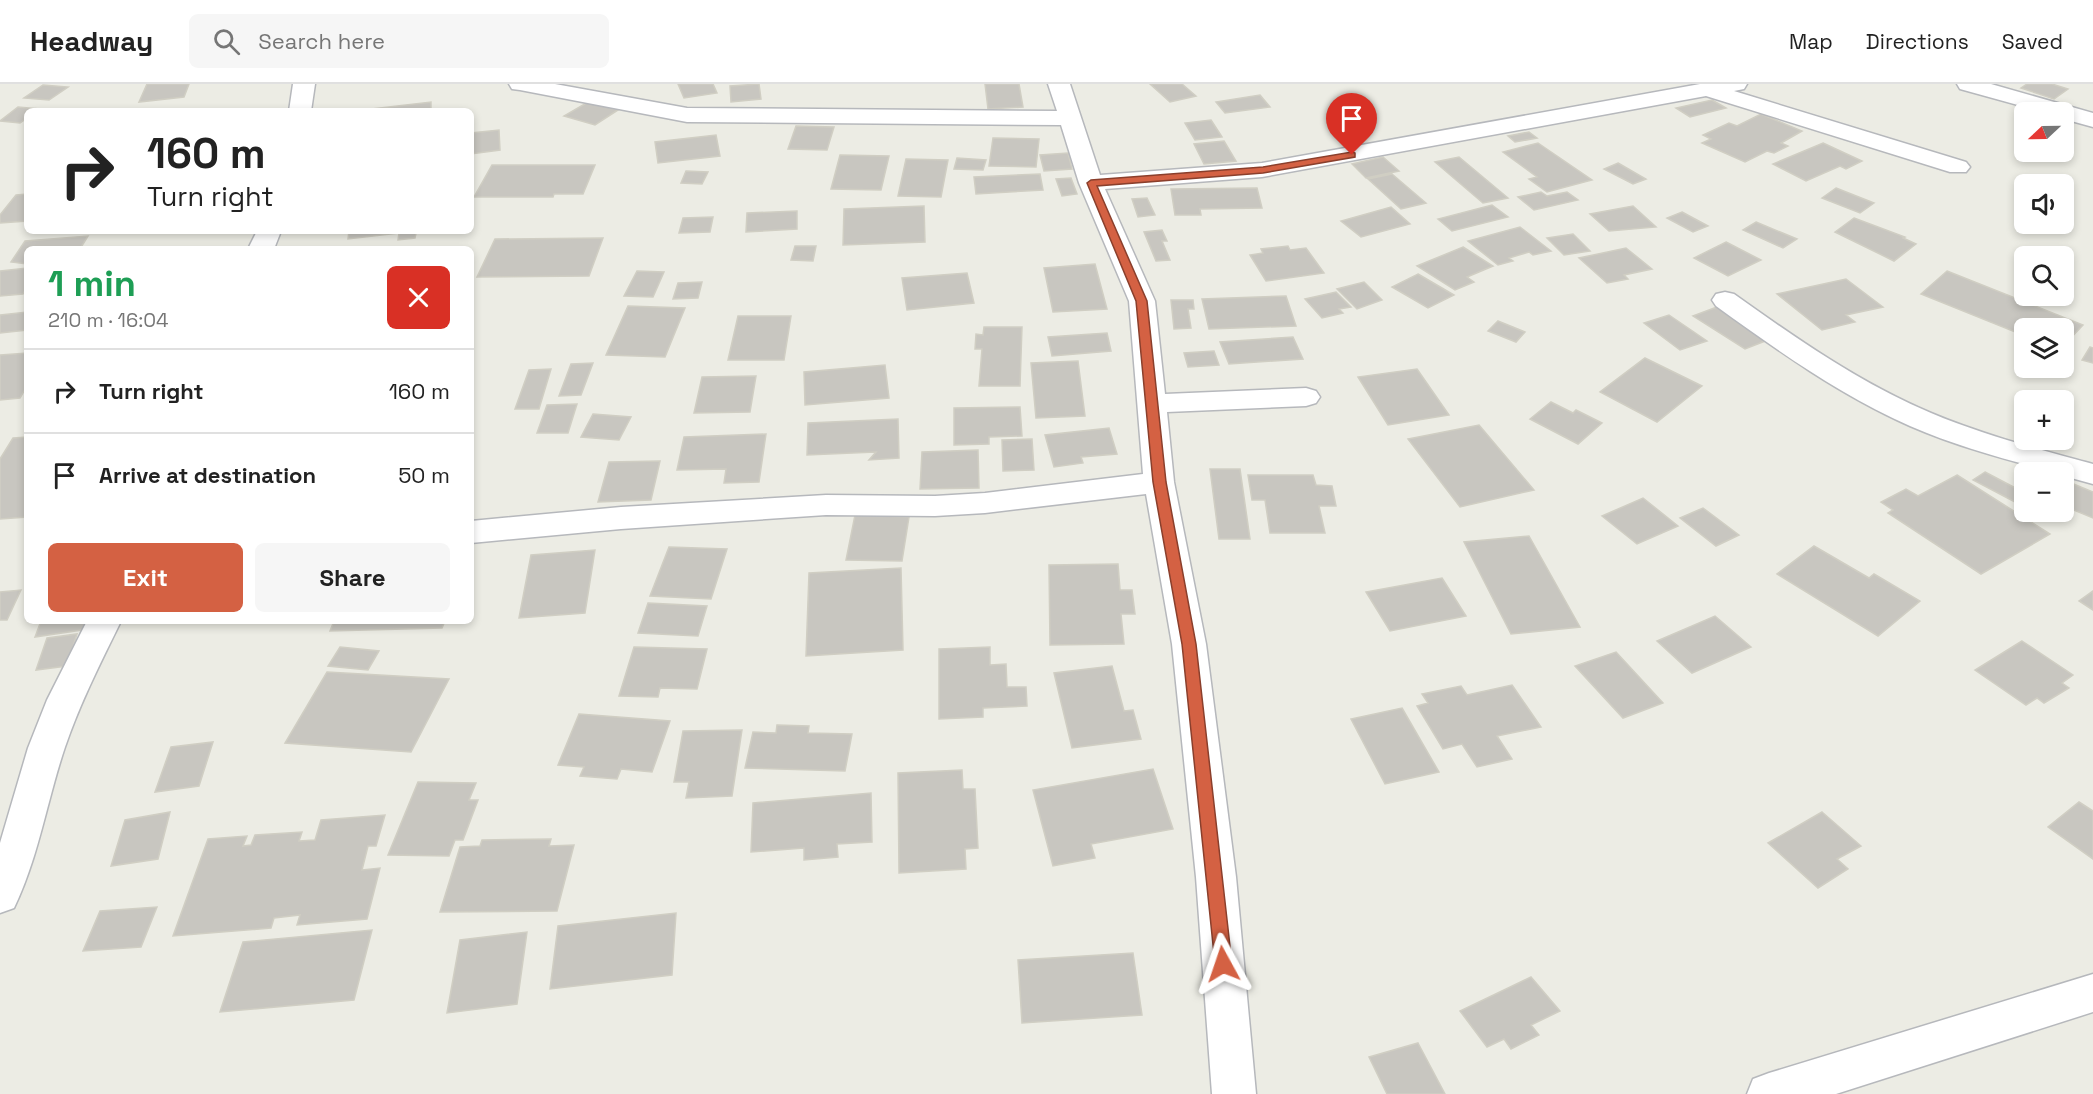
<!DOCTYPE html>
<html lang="en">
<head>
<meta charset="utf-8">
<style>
	:root { --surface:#fff; --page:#f6f6f6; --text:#222; --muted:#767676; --line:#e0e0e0; --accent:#d46143 }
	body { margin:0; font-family:"Space Grotesk",sans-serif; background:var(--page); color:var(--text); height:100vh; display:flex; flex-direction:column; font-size:22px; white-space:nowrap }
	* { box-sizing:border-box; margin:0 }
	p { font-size:20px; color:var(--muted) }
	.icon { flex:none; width:33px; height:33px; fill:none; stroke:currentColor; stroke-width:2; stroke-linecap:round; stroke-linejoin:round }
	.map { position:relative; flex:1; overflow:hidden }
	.drawer { position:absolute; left:24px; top:162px; width:450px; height:378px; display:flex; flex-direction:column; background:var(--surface); border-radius:9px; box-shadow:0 3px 9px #0003 }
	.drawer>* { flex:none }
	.banner { position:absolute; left:24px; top:24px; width:450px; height:126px; border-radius:9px; box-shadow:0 3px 9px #0003; background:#fff; color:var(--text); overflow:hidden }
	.needle { width:39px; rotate:248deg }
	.fabs { position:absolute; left:2014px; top:18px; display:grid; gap:12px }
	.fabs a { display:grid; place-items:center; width:60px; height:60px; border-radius:9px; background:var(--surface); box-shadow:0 3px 9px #0003; font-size:30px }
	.pin { position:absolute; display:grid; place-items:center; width:51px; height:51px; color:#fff; margin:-62px -26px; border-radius:50% 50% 50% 0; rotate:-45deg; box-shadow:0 0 6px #0007 }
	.pin .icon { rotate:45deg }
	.me { position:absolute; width:66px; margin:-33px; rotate:355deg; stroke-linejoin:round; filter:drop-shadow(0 0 4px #0008) }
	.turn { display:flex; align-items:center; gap:21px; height:126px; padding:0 24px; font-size:27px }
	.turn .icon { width:78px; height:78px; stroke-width:2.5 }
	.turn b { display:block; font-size:42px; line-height:51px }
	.round { display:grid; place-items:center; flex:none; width:63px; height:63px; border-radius:9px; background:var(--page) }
	.summary { display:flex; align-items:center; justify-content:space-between; height:102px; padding:0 24px }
	h1 { font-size:36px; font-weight:700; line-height:45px; color:#1e9e55 }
	.cta { display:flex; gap:12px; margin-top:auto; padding:12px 24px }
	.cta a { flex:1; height:69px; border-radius:9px; background:var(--accent); color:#fff; font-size:24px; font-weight:700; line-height:69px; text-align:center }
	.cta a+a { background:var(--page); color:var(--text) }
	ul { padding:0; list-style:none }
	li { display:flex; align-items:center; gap:18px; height:84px; padding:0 24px; border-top:2px solid var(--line) }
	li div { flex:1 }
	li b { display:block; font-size:22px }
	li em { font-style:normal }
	header { display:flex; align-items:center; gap:36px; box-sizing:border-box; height:84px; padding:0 30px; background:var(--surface); border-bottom:2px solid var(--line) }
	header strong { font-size:28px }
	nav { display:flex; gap:33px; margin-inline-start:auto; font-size:21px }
	.search { width:420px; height:54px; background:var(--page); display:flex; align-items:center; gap:15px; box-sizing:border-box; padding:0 21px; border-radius:9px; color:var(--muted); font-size:22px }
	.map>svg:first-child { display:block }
</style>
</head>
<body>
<header>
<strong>Headway</strong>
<div class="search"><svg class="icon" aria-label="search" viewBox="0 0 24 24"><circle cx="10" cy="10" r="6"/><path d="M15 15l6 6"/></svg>Search here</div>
<nav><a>Map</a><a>Directions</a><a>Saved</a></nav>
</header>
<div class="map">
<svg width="2093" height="1010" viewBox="0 0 2093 1010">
	<rect width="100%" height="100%" fill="#ecece4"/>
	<path fill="#c8c6c0" stroke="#d0cec3" stroke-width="1.5" d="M147 0H189L184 13 139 18Z
		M678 0H713L717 9 684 14Z
		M759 0 761 15 731 18 730 2Z
		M985 0H1019L1023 23 988 25Z
		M1150 0H1182L1196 12 1170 18Z
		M2027 0H2052L2068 5 2054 15 2021 4Z
		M43 1 68 3 49 16 24 14Z
		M1260 11 1270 23 1225 29 1216 18Z
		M1712 16 1726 24 1690 33 1676 24Z
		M431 18V27H362L363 26Z
		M588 18 618 26 595 41 564 32Z
		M18 23 40 25 27 27V34L20 39 0 37Z
		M1761 30 1802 47 1781 59 1788 62 1774 69 1767 67 1745 78 1702 59 1711 55 1703 51 1729 39 1737 42Z
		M1211 36 1222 53 1195 56 1185 39Z
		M796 42 834 43 827 66 788 65Z
		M499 46 500 66 471 70V49Z
		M1529 48 1537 54 1515 58 1508 52Z
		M716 51 720 72 658 79 655 58Z
		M993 54 1039 55 1036 83 989 82Z
		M1224 57 1236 77 1204 80 1194 60Z
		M1538 59 1592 96 1547 108 1529 95 1537 93 1503 68Z
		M1823 59 1862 77 1846 85 1840 82 1806 97 1773 80Z
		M1068 69 1072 85 1044 87 1040 71Z
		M840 71 889 72 881 106 831 105Z
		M1383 73 1399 87 1366 94 1352 80Z
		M1459 73 1508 114 1483 119 1435 78Z
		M957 74 986 76 983 86 954 85Z
		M906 75 948 76 941 113 898 112Z
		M1618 79 1646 95 1633 100 1604 85Z
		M492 81H595L583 110H554L553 113H474Z
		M686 87 708 88 702 100 681 99Z
		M1040 90 1043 106 976 110 974 93Z
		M1392 90 1426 119 1401 125 1368 95Z
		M1071 94 1077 110 1062 112 1056 95Z
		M1257 104 1262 124 1200 125 1201 131H1175L1171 105Z
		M1836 104 1874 119 1860 129 1822 114Z
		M1541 108 1547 112 1567 108 1578 116 1534 126 1518 113Z
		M27 110V137L0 139V131L16 111Z
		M1147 114 1155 131 1138 133 1132 115Z
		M1492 121 1508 133 1452 147 1438 135Z
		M924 122 925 158 843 161 844 125Z
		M1633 122 1656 143 1609 147 1590 130Z
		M1391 123 1410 140 1361 153 1341 137Z
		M797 127V145L746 148 747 129Z
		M1682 128 1708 142 1693 148 1667 134Z
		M713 133 710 148 679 149 683 134Z
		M1854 134 1905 153 1903 154 1916 160 1894 177 1835 148Z
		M1756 138 1797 155 1783 164 1743 146Z
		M1520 143 1551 167 1533 171 1529 168 1509 174 1513 177 1498 181 1468 157Z
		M1162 146 1167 157H1162L1170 176 1156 177 1144 148Z
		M349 147H427L416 149 415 154 398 156 399 149 348 155Z
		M1573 150 1590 167 1564 171 1547 154Z
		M88 152 80 165H27V180L11 178 25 157Z
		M603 154 589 192 477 193 495 155Z
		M1726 158 1761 176 1728 192 1694 174Z
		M795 162H816L813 177 791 176Z
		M1288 162 1290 166 1306 164 1324 189 1266 197 1250 171 1263 169 1261 165Z
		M1463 163 1493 182 1467 193 1474 198 1455 206 1417 182Z
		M1626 164 1652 185 1624 191 1628 195 1607 199 1579 174Z
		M1095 180 1107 225 1053 228 1044 184Z
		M27 184V202L23 210 0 212V187Z
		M637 187 664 188 653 213 624 212Z
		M1947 187 2083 241 2064 261V244H2025V252L1921 210Z
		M967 189 974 219 907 226 902 194Z
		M1418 190 1454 211 1428 224 1392 203Z
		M1846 195 1883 223 1846 231 1855 238 1822 246 1777 210Z
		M702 198 698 214 673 215 678 199Z
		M1364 198 1382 216 1357 225 1337 205Z
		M1336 208 1351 223 1339 225 1343 229 1322 234 1305 215Z
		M1286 212 1296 242 1209 245 1202 215Z
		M1171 216H1193L1194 225H1188L1191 244 1174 245Z
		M1722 221 1773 254 1745 265 1693 232Z
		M628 222 685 224 665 273 606 271Z
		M27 228V246L0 249V231Z
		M1669 231 1707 257 1680 266 1644 239Z
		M738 232H791L784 276H728Z
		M1498 237 1525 248 1516 258 1488 247Z
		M984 243H1022L1020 302H979L982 265H975L976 250 983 251Z
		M1107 249 1111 267 1052 272 1048 253Z
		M1293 253 1303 275 1229 280 1220 258Z
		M2090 263 2093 264V279L2082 276Z
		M1214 267 1219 281 1188 283 1184 269Z
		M27 269V302L20 314 0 316V271Z
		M1645 274 1702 302 1657 338 1600 308Z
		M1078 277 1085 332 1036 334 1031 279Z
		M593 279 581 311 559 312 571 280Z
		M885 281 889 314 805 321 804 288Z
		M551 285 539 325H515L529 286Z
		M1417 285 1449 331 1388 341 1358 293Z
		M756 292 750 328 694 329 702 293Z
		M1551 318 1573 329 1576 326 1602 339 1578 360 1530 335Z
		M577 320 568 349H537L547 321Z
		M1020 323 1022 352 989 353V360L954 361V324Z
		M593 330 631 333 619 356 581 353Z
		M898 335 899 374 869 376 876 368 807 371 808 339Z
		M1479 341 1534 406 1460 423 1408 355Z
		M1109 344 1117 370 1081 373 1083 379 1054 383 1045 351Z
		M766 350 759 398 724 399 726 385 677 386 684 353Z
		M27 353V433L0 435V375L13 354Z
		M1032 355 1034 386 1003 387 1002 356Z
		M978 366 979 404 920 405 922 368Z
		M660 377 651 416 598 418 609 378Z
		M1210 385H1240L1250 455H1219Z
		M1985 388 2025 409V412L2017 419 1973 396Z
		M1248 391H1313L1316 401 1332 402 1336 422H1319L1325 449H1270L1265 416H1252Z
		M1957 391 2050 450 1981 490 1888 429 1893 426 1881 418 1906 405 1918 412Z
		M2064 396 2093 408V434L2064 422Z
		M1643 414 1678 442 1637 460 1602 432Z
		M1703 424 1739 451 1716 462 1680 434Z
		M855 431 909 433 902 477 846 476Z
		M1529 452 1580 543 1511 550 1464 458Z
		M1814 462 1869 494 1874 490 1920 517 1878 552 1777 490Z
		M669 463 727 465 711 515 650 512Z
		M595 466 585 529 519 534 531 471Z
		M1118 480 1120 506H1132L1135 530H1121L1124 560 1050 561 1049 481Z
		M901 484 903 566 806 572 809 489Z
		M1442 494 1466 532 1390 547 1366 508Z
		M21 506 7 536H0V508Z
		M2093 507V526L2079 517Z
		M648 519 707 522 698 552 638 549Z
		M1715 532 1751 563 1692 589 1657 557Z
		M41 537H86L82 546 35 553Z
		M334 537H445L442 544 330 547Z
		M77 550 67 582 36 586 47 554Z
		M2022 557 2073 591 2062 599 2069 604 2044 619 2037 614 2026 621 1975 586Z
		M340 563 379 567 368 586 328 582Z
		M634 563 707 565 697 605 660 604 658 613 619 612Z
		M990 563V581L1006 580 1007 603H1026L1027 622 983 624V633L939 635V565Z
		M1616 568 1663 619 1623 634 1575 582Z
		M1112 582 1124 627 1133 626 1141 655 1072 664 1054 589Z
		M327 588 449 595 411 668 285 659Z
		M1512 601 1541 643 1497 652 1512 675 1477 683 1462 660 1443 665 1417 622 1428 619 1422 610 1461 602 1467 611Z
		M1402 624 1439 688 1385 700 1351 635Z
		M579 630 670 637 652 688 621 685 617 695 580 692 584 683 558 681Z
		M777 641 809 642 808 649 852 650 845 687 745 684 753 648 776 649Z
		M742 646 732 712 686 714 689 698H674L683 647Z
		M213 658 199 702 155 708 171 663Z
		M1153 685 1173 745 1091 760 1095 774 1053 782 1033 706Z
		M962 686 963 705H975L978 764 965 765 966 785 899 789 898 689Z
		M418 698 476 699 469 716H478L463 756H455L449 772 388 771Z
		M871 709 872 758 837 760 838 773 804 776V764L751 768 753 719Z
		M2079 718 2093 727V775L2048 743Z
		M170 728 158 775 111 782 125 736Z
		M1822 728 1861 762 1837 775 1848 785 1818 804 1768 759Z
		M385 731 376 762H368L362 786 380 784 367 835 297 841 300 831 274 834 271 844 173 852 208 755 247 752 243 762 251 761 255 751 302 748 299 757 315 756 321 736Z
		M551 755 549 762 574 761 557 827 440 828 460 763 480 762 482 756Z
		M157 823 141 863 83 867 100 827Z
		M676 829 672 891 550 905 558 842Z
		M372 846 354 916 220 928 243 858Z
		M527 848 517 920 447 929 460 856Z
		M1133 869 1142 931 1022 939 1018 876Z
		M1531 893 1560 927 1531 941 1539 951 1511 965 1504 955 1487 963 1460 927Z
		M1418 959 1445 1010H1387L1369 973Z"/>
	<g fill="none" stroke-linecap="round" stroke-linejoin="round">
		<g stroke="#b6b8bc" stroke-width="3">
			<path id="minor" d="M293 0H315L311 27H289Z
				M509 0H555L687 24 1057 27 1048 0H1070L1100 91 1262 79 1700 0H1747L1744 5 1734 7 1966 78 1970 83 1966 88H1950L1706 12 1262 93 1105 105 1155 217 1165 310 1306 304 1316 307 1320 313 1316 319 1306 322 1167 328 1174 398 1206 560 1236 793 1256 1010H1212L1196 793 1172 560 1146 410 985 429 935 432 826 431 621 445 471 459V437L621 423 826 411 935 412 985 409 1143 390 1129 217 1079 99 1061 41 687 38 520 6 512 5Z
				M1957 0H1991L2093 29V43L2064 35V28H2043L1960 5Z
				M257 147H281L274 165H248Z
				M1725 208 1734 210C1797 255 1860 299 1931 329 1983 351 2038 365 2093 380V400L2064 392V388H2053C2004 375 1956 362 1910 342 1840 311 1777 266 1716 222L1712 216 1716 210Z
				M87 537H121C101 578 80 619 65 663 47 716 39 772 14 824L0 829V759L28 664 47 616Z
				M2093 890V928L1836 1010H1747L1753 995 1769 989Z"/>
		</g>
		<use href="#minor" fill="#fff" fill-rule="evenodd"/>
	</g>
	<path fill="#d46143" stroke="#8a3f2c" stroke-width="1.5" d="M1352 68 1355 69V73L1263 89 1097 102 1147 217 1166 398 1196 560 1232 880 1229 885 1223 888 1217 885 1215 880 1182 560 1153 398 1136 217 1087 99 1091 96 1263 83Z"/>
</svg>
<div class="fabs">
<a><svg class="needle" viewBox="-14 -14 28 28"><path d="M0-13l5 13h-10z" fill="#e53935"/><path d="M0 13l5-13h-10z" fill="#767676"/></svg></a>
<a><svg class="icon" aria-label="sound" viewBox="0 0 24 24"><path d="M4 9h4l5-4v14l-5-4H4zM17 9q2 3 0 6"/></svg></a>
<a><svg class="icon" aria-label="search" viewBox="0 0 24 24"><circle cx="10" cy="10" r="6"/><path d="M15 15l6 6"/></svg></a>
<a><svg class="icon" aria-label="layers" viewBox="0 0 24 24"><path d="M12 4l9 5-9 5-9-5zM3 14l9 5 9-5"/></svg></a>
<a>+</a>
<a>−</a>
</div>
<div class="pin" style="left:1352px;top:71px;background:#d93025"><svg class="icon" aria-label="arrive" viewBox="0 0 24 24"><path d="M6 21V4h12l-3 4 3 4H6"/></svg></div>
<svg class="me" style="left:1223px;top:880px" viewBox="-20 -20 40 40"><path d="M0-17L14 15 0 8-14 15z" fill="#d46143" stroke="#fff" stroke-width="4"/></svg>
<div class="banner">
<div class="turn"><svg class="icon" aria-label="right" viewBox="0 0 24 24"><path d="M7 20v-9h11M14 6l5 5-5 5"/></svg><div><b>160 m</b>Turn right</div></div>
</div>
<section class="drawer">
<div class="summary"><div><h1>1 min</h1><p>210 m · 16:04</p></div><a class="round" style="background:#d93025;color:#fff"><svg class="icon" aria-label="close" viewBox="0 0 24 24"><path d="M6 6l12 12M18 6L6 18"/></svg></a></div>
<ul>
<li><svg class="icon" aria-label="right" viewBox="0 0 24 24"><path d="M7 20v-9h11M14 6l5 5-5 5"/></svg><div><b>Turn right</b></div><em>160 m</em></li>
<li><svg class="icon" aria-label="arrive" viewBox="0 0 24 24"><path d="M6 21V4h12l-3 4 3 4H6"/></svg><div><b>Arrive at destination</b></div><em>50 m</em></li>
</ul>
<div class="cta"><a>Exit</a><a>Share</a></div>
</section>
</div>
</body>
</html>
